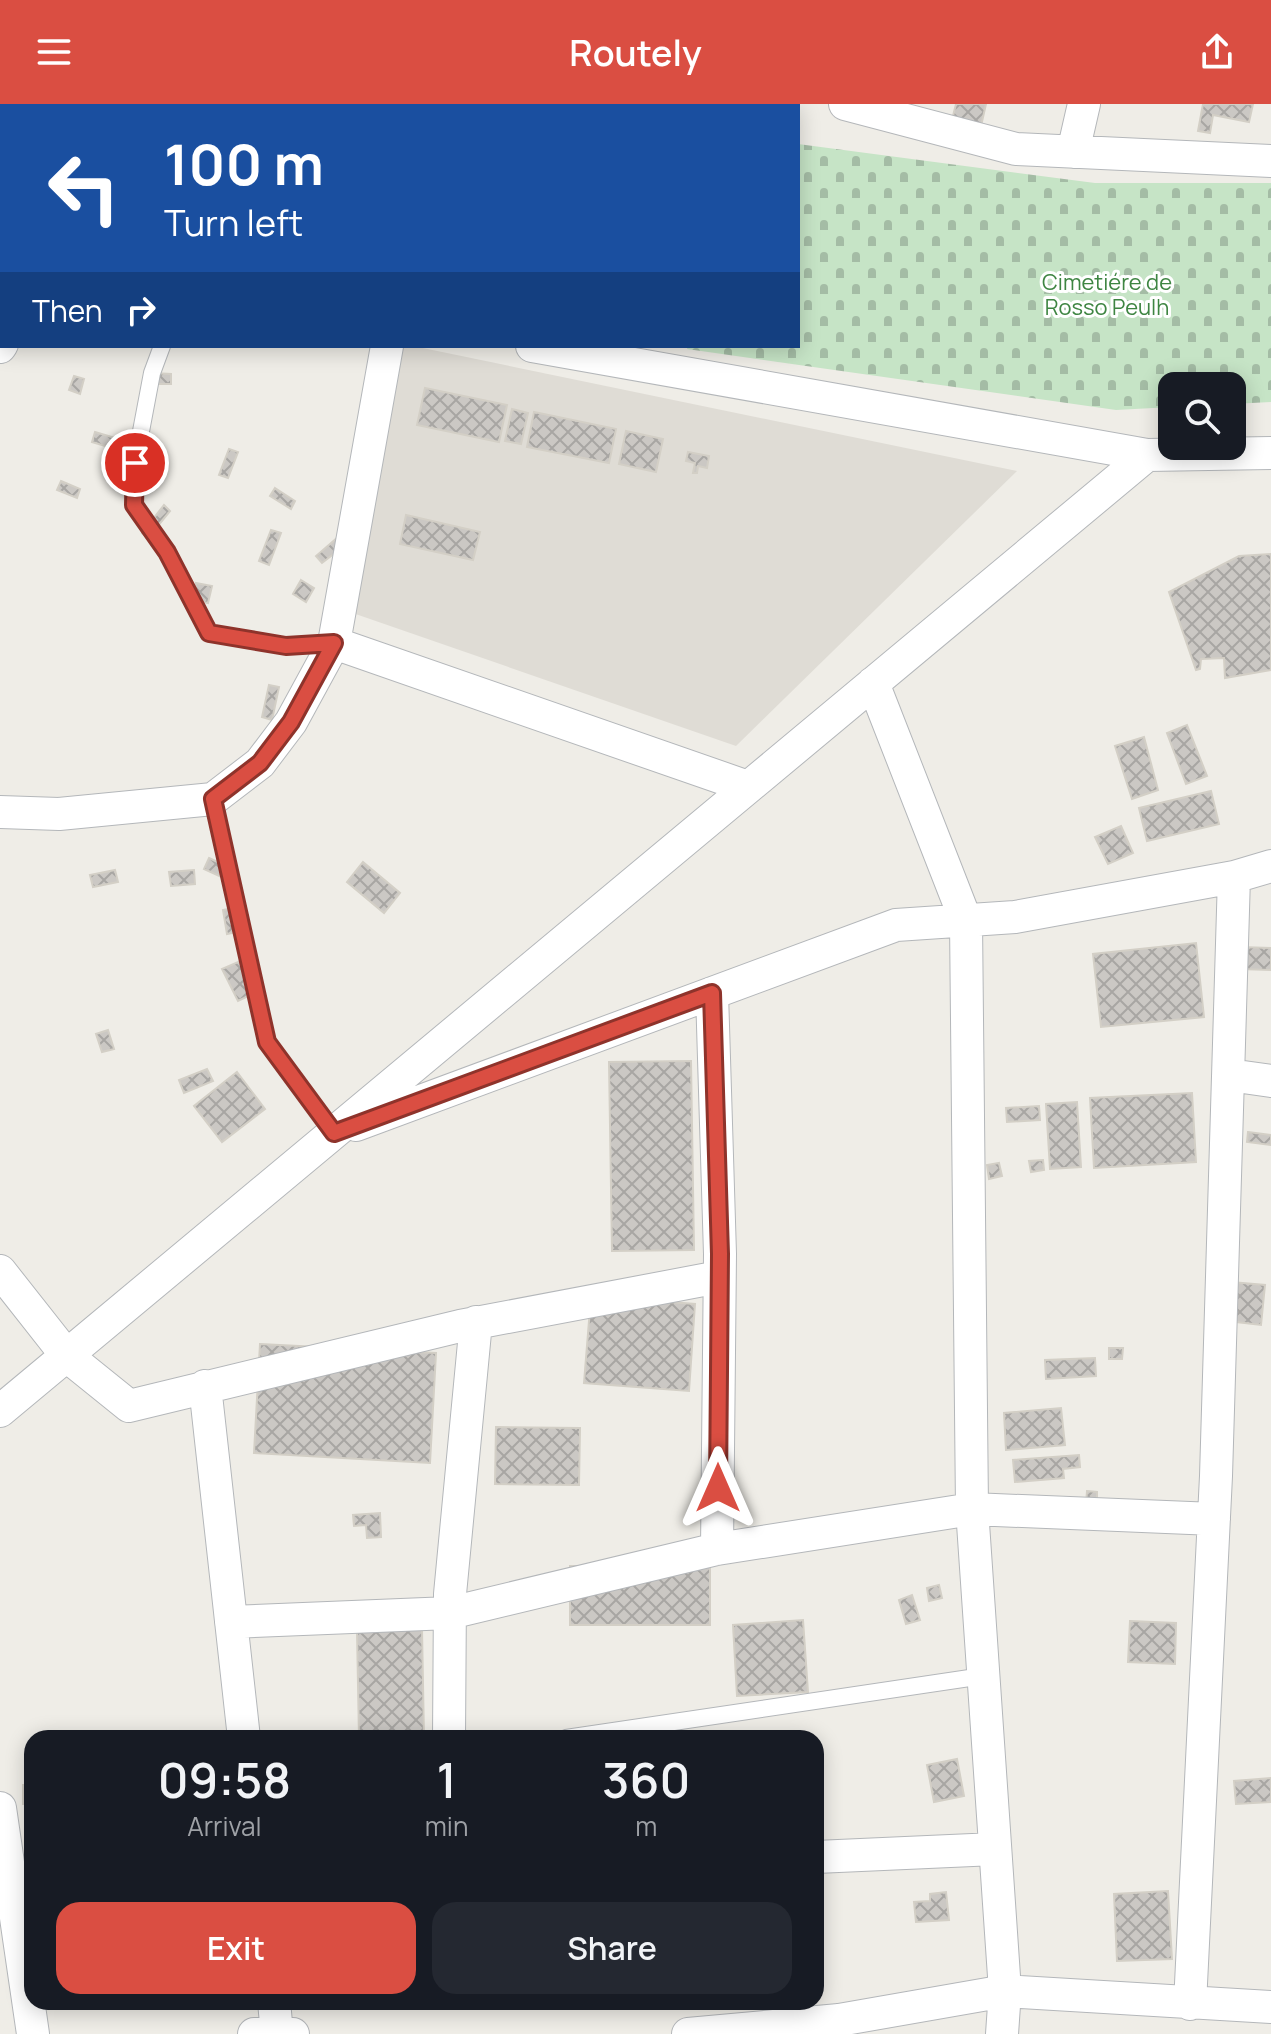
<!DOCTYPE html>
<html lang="en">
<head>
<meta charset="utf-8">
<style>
	:root { --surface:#171b24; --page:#242831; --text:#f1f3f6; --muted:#9ea1a6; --accent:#da4e42 }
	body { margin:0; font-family:Manrope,sans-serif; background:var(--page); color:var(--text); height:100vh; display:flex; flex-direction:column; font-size:30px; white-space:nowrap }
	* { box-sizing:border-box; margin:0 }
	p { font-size:26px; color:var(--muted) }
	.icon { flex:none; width:44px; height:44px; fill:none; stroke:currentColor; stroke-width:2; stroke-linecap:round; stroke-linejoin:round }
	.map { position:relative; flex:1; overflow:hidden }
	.details { position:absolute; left:24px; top:1626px; width:800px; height:280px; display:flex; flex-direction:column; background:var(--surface); border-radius:24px; box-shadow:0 4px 20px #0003 }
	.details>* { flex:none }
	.guide { position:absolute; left:0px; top:0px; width:800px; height:244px; box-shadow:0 4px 20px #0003; background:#1a4fa0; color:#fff; overflow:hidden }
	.fabs { position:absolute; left:1158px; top:268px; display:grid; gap:16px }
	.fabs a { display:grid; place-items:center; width:88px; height:88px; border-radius:16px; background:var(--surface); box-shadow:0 4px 20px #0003; font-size:40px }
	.pin { position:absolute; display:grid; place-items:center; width:68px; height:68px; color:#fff; margin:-34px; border:4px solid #fff; border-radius:50%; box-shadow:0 2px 8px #0007 }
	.me { position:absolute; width:88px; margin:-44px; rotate:0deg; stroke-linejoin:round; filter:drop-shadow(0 0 6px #0008) }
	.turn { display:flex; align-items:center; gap:28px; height:168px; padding:0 32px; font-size:36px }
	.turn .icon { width:104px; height:104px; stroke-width:2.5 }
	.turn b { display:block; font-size:56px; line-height:68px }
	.then { display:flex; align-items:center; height:76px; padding:0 32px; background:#0003; gap:16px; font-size:30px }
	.eta { display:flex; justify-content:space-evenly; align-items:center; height:136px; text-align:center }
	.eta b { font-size:48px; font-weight:600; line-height:56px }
	.button { display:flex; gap:16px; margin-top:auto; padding:16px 32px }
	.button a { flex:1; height:92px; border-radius:24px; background:var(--accent); color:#fff; font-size:32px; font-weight:600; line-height:92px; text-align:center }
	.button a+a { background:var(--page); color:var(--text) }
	header { display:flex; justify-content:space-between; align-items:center; height:104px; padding:0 32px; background:var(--accent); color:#fff; font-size:36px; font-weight:600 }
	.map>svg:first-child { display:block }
</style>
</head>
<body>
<header><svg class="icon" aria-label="menu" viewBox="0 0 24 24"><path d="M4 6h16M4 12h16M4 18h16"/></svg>Routely<svg class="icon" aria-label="share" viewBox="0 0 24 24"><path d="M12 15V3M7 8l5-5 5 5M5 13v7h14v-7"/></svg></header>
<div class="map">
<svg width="1271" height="1930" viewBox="0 0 1271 1930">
	<defs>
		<pattern id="forest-firs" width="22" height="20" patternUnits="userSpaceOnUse" patternTransform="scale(2)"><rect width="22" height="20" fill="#c6e4c6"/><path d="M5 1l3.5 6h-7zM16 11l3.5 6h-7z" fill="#a4bca5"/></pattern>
		<pattern id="cemetery-stones" width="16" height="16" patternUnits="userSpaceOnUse" patternTransform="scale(2)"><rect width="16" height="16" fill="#c6e4c6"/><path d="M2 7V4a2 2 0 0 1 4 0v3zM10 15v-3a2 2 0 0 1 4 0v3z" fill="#a4bca5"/></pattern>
		<pattern id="building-cross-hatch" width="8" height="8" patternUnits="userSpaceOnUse" patternTransform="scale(2)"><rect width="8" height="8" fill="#cbc8c4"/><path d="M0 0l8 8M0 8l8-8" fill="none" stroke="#a8a6a3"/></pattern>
	</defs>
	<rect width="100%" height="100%" fill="#efede7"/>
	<path fill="#dfdcd5" d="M396 242H413L1017 367 736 642 344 506Z"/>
	<path fill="url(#forest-firs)" d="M0 0H319L322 2H2V29Z"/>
	<path fill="url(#cemetery-stones)" d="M798 40 1095 79H1271V298L1232 300V282H1172V303L1116 306 687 245 688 242H798Z"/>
	<path fill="url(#building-cross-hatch)" stroke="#d3cfc6" stroke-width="2" d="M421 0H458L466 2H421Z
		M956 0H986L981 22 952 16Z
		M1203 0H1253L1249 18 1213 11 1210 29 1198 27Z
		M152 269 171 270V280H151Z
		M74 272 84 275 80 290 69 286Z
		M425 284 507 301 499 338 417 321Z
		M512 305 528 309 521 340 505 337Z
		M534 308 616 325 609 359 527 343Z
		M626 327 663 335 656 368 619 360Z
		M95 328 115 334 112 344 92 338Z
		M229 345 238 348 228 374 219 371Z
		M688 348 709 352 707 364 698 362 697 369H693L695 359 686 357Z
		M61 377 80 385 77 394 57 386Z
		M275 384 295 397 291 405 270 392Z
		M164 401 170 407 148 434 142 429Z
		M406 411 480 428 473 456 400 440Z
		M271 426 281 429 269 461 259 457Z
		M337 434 344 442 322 459 316 452Z
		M1271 450V566L1225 574 1224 554 1201 555 1200 565 1196 566 1169 488 1239 452Z
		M301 476 314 484 306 498 293 490Z
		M196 479 212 482 208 499 193 496Z
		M269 581 279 583 272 616 262 613Z
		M1187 621 1207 672 1186 680 1167 629Z
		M1144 633 1158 686 1132 695 1115 642Z
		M1211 687 1219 720 1147 737 1139 704Z
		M1121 722 1133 749 1108 760 1095 733Z
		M209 754 235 766 230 777 204 765Z
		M363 758 400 789 384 809 347 778Z
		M115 766 118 778 93 783 90 771Z
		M194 766 195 780 171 782 169 768Z
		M233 804 237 828 227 830 223 806Z
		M1196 839 1204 913 1101 923 1093 850Z
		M1240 843 1271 844V866L1240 865Z
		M245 855 259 887 238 897 222 865Z
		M108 926 114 945 102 948 96 930Z
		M691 957 694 1146 612 1147 609 958Z
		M207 965 213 977 184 989 179 976Z
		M237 968 265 1005 222 1038 194 1002Z
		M1192 989 1196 1058 1094 1064 1090 994Z
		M1077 998 1081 1063 1050 1065 1046 1000Z
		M1039 1002 1040 1016 1007 1018 1006 1004Z
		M1248 1028 1271 1031V1041L1247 1038Z
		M1043 1056 1044 1066 1031 1068 1029 1057Z
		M999 1059 1002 1072 989 1075 987 1061Z
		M1231 1178 1265 1181 1261 1221 1228 1217Z
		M591 1192 695 1200 689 1287 584 1279Z
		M260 1240 436 1249 430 1359 254 1349Z
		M1109 1244H1123L1122 1255H1109Z
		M1095 1254 1096 1272 1046 1275 1045 1256Z
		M1061 1304 1065 1341 1006 1346 1004 1309Z
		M496 1323 580 1324 579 1381 495 1380Z
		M1079 1351 1080 1363 1063 1365 1064 1374 1015 1378 1013 1356Z
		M1087 1387 1097 1388V1401L1086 1400Z
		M380 1409 381 1433 367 1434 366 1421 354 1422 353 1411Z
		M570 1462H710V1521H570Z
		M939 1481 942 1494 929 1497 927 1484Z
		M912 1491 920 1516 906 1520 899 1496Z
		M803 1516 808 1588 737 1592 733 1521Z
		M1130 1517 1176 1519 1175 1560 1128 1558Z
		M422 1525 424 1634H359L357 1527Z
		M957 1655 964 1692 934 1698 927 1661Z
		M1271 1674V1698L1236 1700 1234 1677Z
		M23 1681H32V1700H23Z
		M1168 1787 1172 1855 1117 1857 1114 1790Z
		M946 1788 949 1816 916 1818 914 1798 930 1797V1790Z"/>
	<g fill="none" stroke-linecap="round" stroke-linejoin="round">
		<g stroke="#b4b7ba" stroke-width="18">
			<path id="service" d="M162 242 152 269 135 359 134 401 167 448 209 529 286 542 334 539
				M213 695 267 938 334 1029
				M566 1634 983 1572"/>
		</g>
		<g stroke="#b4b7ba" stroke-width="34">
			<path id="minor" d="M845 0 1016 45 1271 57
				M406 2V0
				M735 2 736 0
				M1073 48 1084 0
				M0 53 2 54
				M387 242 334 539 748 683
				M532 242 1147 351 1271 349
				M0 243 2 240
				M873 579 966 817 972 1405 1005 1887 1002 1930
				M0 708 59 710 213 695 260 659 291 618 334 539
				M712 889 720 1150 717 1445
				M1229 971 1271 977
				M356 1021 896 821 1015 813 1234 773 1271 762
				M0 1167 67 1252 129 1302 460 1222 719 1173
				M205 1282 244 1634
				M0 1307 1147 351
				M231 1518 450 1509 717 1445 972 1405 1214 1415
				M449 1634 450 1490 476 1218
				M0 1704 33 1930
				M816 1753 995 1745
				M274 1898 277 1929
				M1190 1900 1216 1372 1234 773
				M254 1930H293
				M688 1930 839 1916 1005 1887 1271 1903"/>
		</g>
		<use href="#service" stroke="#fff" stroke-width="16"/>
		<use href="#minor" stroke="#fff" stroke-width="32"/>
	</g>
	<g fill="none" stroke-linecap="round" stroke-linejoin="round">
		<g stroke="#8e332b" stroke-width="20">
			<path id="route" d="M135 359 134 401 167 448 209 529 286 542 334 539 291 618 260 659 213 695 267 938 334 1029 712 889 720 1150 718 1384"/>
		</g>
		<use href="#route" stroke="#da4e42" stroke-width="14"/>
	</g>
	<g text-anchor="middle" stroke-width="6" stroke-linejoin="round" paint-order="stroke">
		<g font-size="22" fill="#3e8542" stroke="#fff">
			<text x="1107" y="186">Cimetiére de<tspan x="1107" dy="25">Rosso Peulh</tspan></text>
		</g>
	</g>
</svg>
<div class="fabs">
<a><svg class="icon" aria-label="search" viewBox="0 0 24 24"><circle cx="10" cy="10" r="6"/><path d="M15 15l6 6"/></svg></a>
</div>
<div class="pin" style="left:135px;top:359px;background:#d93025"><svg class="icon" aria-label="arrive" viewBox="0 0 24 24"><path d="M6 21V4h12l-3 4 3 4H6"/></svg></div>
<svg class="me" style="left:718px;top:1384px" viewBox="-20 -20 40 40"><path d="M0-17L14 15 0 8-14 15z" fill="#da4e42" stroke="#fff" stroke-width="4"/></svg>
<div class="guide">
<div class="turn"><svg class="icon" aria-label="left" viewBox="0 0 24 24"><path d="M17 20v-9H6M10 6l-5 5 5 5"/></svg><div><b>100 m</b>Turn left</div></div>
<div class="then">Then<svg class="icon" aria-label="right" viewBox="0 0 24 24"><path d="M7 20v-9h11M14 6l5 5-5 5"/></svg></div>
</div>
<section class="details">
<div class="eta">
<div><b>09:58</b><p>Arrival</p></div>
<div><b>1</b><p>min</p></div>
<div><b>360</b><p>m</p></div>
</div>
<div class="button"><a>Exit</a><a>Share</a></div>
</section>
</div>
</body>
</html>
